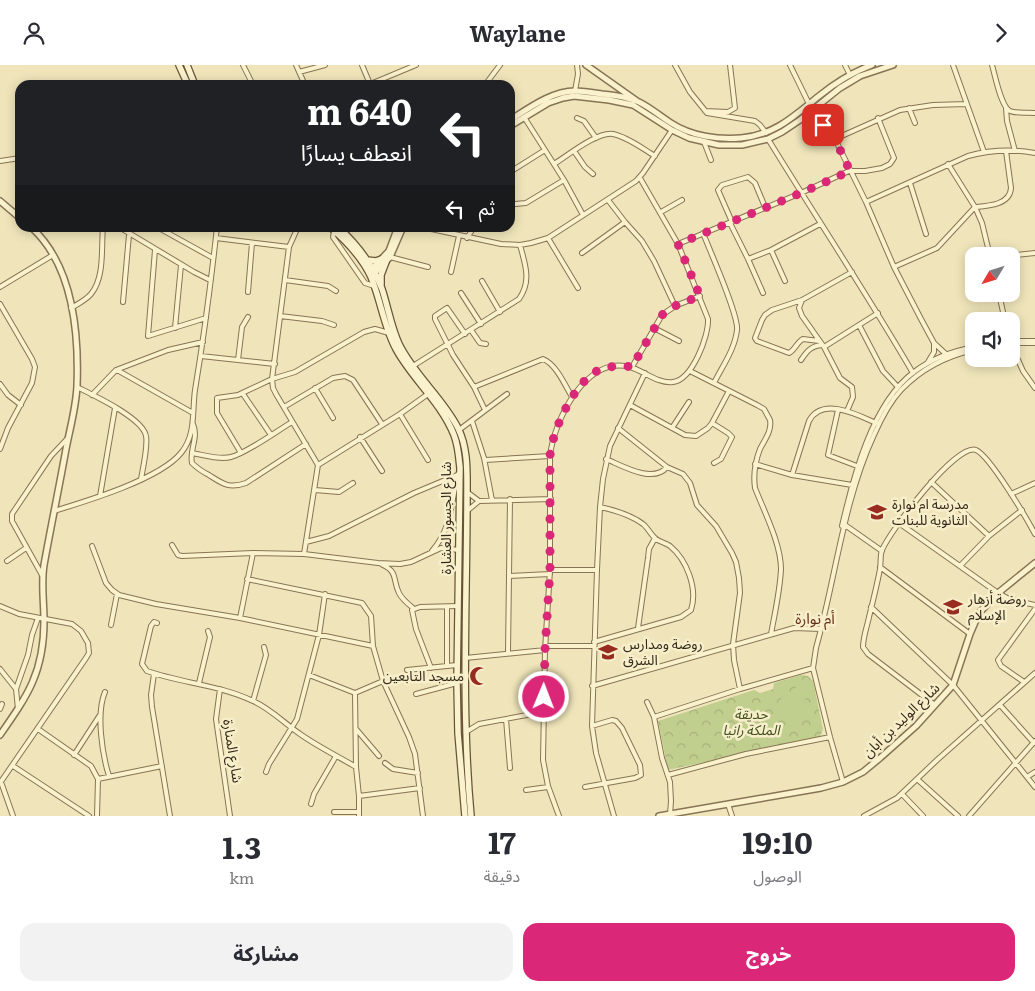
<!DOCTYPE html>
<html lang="ar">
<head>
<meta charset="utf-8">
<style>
	:root { --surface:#fff; --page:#f2f2f3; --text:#2b2b33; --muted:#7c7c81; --accent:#db2777 }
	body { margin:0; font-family:Literata,"Noto Sans Arabic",serif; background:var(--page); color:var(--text); direction:rtl; height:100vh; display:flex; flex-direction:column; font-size:19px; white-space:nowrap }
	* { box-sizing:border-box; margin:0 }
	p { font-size:16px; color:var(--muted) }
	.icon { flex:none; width:28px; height:28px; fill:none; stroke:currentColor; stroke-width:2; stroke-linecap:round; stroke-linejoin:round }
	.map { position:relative; height:751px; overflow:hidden; direction:ltr }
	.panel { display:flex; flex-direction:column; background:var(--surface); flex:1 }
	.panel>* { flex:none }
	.top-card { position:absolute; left:15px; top:15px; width:500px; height:152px; border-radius:15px; box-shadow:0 2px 12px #0003; direction:rtl; background:#202124; color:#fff; overflow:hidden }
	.needle { width:32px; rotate:232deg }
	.controls { position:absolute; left:965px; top:182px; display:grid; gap:10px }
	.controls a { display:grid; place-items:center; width:55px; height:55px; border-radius:10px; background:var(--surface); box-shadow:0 2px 12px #0003; font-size:25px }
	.pin { position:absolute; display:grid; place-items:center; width:42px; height:42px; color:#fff; margin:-21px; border-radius:10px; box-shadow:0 2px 8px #0006 }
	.me { position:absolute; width:55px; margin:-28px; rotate:1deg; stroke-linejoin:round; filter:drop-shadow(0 0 4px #0008) }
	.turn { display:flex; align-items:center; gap:18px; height:105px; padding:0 20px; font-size:22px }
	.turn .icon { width:65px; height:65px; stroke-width:2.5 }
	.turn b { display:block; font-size:35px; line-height:42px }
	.then { display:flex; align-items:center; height:48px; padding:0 20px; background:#0003; gap:10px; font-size:19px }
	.eta { display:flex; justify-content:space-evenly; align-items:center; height:85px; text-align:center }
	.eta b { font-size:30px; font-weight:700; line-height:35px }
	.button { display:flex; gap:10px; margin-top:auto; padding:10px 20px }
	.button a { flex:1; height:58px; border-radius:15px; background:var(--accent); color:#fff; font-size:20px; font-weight:700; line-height:58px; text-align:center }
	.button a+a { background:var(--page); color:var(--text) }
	header { display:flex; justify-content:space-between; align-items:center; height:65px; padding:0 20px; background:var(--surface); font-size:22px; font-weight:700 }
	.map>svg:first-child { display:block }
</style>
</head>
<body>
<header><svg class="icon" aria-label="forward" viewBox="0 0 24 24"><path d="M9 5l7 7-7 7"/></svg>Waylane<svg class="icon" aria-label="person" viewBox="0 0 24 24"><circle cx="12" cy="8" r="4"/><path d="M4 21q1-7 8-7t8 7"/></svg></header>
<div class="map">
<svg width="1035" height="751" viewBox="0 0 1035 751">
	<defs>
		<pattern id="park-crowns" width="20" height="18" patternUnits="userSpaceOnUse" patternTransform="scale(1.25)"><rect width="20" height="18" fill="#c0ce8e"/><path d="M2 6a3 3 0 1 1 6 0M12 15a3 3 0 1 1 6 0" fill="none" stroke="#a6b17a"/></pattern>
	</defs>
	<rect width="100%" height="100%" fill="#f0e5ba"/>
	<path fill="url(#park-crowns)" d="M801 610 808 611 813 616 823 664 820 672 668 705 658 656 754 625 760 628 773 624 774 618Z"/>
	<path fill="#c0ce8e" d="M799 620 808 632 804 635 813 647 796 660 778 636Z"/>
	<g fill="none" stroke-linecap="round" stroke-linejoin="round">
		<g stroke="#877454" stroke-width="6">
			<path id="minor" d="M243 0 253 20
				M296 0 305 20
				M362 0 370 19
				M675 0 690 27 707 48 755 56 760 60 766 68
				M790 0 812 45 835 74 866 137 894 202 921 254 934 278 949 292
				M845 0 850 10
				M953 0 984 87
				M992 0C995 10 1001 42 1010 46 1017 49 1028 47 1035 48
				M299 7 325 0
				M368 20 416 0
				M485 20 500 0
				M575 26 578 9 577 0
				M909 43 915 58
				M1006 43 1007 56 1015 86
				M705 46 728 47 735 43 730 0
				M524 52 564 115 583 150
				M577 53 584 56 596 73
				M768 74C816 152 867 229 913 308
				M835 74 900 45 933 40 966 39
				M704 77 711 95
				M574 86 585 102 593 109
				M0 96 20 93
				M554 99C567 91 598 66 613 69 628 72 643 84 655 91
				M948 99 975 142 982 158 990 191
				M510 107 545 85
				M910 118 926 169
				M608 135 625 157 642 176 654 196 675 241
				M866 137 968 91C990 85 1012 84 1035 88
				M515 139 526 138 564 115
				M661 147 682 135
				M732 157 718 125 722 120 748 112 755 118 765 142
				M730 158 748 194 763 228
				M119 162 194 207 210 215
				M157 162 213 193
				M298 162 289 182 272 314 273 323 276 329 318 400 304 489
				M422 162 501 179 520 180 531 178 548 173 636 116 643 108 672 65
				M334 166 333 172 365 218 374 221
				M703 168C710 186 739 251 737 265 735 284 722 302 714 318
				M216 173 289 182
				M467 173 474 162
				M548 173 578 223
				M678 179 801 128 849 106H865L882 103 890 99 894 93 878 53
				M155 185 148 271 206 253
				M771 185 785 216
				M582 188 625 157
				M1007 191 1035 188
				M390 192 428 202
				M748 194 771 185 820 159
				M894 202 937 183 975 142C988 141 1010 140 1011 123L1006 86
				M451 207 459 171
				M285 215 328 221 336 226
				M482 216 500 247
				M0 222 53 190
				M248 227 252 178
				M461 228 481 259
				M999 229 1005 256
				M802 235 799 243 802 251 824 282 840 313 852 322 853 332 847 346
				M123 237 129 170
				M0 239 32 294 35 302 32 318 8 363 0 384
				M71 243C78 239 86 235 91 229 105 212 101 183 103 162
				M280 251 322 256 334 260
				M859 260 883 306 898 322
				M175 263 181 200
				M654 263 679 276
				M471 265 480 278 486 279
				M465 269 447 243 435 251V254L453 290 474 322 485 345
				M819 276 803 274C797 277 795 285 789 288L757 276 755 273 762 255 765 250 772 245 802 235 852 207
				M1011 276H1035
				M1011 278H1035
				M1011 279 1023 306 1035 323
				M824 282 878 248
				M201 291 275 299
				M238 295 242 262 248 252
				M801 295C807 286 811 281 822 280
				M928 297 934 287V278
				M413 301 519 234C532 216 525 199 520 180
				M632 302 662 250 675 241 700 231
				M117 305 193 348
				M690 306 757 340 764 344 770 355C772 366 765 374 760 384 755 397 753 409 755 423 764 446 781 479 781 504 780 526 775 547 771 569
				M0 319 8 330 21 340
				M77 322C93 330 143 353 146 371 148 381 143 403 141 414
				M474 322 543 294C556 299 565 320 572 332
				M315 323 333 353
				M243 329 271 370
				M92 330 116 305 168 285 203 277
				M630 340 685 370 696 371 708 363 712 358 729 326
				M284 342 333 313 345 311 353 315 382 359
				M838 345 828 390 857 401
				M400 349 428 395
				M472 356 484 393 492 435
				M712 358 728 368 732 372 721 394 714 398
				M193 359C199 373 189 385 192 398 197 403 203 407 209 410 223 419 229 424 246 418L306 379
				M618 363 667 402 683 409 690 418 697 440 716 461 732 488 736 497 739 513 740 528 733 579 734 595 740 624
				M672 363 689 337
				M459 365 507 329
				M360 372 382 406
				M192 388C204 390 219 395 231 392 247 388 277 366 292 357
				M241 388 217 348V333L238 330 272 314 295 307 364 267 375 264 389 268
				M606 394C623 401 653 419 667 402
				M485 395 550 391
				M755 399 792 410 852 420
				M318 400 400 349 428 329
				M792 410 809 356C822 331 858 350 876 358
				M931 417 989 471
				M315 425 339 427 353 418
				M467 427 479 436
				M1011 429 1035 418
				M100 431 115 343
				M54 446C87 436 160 414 181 388 196 370 192 347 195 325 204 271 211 217 217 162
				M467 446 479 436 551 434
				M899 458 998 528 1009 534 1035 540
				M845 460 882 486
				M842 461C853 413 872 338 914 307 931 294 953 286 974 282
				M306 477 329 471 414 428 457 410
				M172 480 178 490 182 491 253 488
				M92 481 106 518 112 525 119 530 156 539 240 553 373 581
				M432 486C452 463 451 437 458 409
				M7 496 26 483
				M381 499C399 507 392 514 399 528 402 534 408 539 413 543
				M960 501 989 471 1022 445
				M880 502 970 569
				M550 505H597
				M42 510 12 456V449L51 391 67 374
				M509 511 550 509
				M247 514 362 538 371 551 373 581 383 616 409 672 415 689 423 751
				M0 541 19 549 72 559 81 566 88 578 89 588 86 593 0 718
				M447 542V601
				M871 542 953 620 1035 722
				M240 553 253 488 304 489 378 498 400 499 411 497 441 483 459 485
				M157 558 154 557 151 561 142 599 147 606C181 618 220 620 253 636 271 644 284 658 300 669 317 681 337 691 356 702
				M111 560 117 529
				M638 563 648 493 649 484 655 473
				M594 577 681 552 691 545C698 524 687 495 670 481 666 478 660 477 656 474 651 470 648 463 643 459 631 450 614 445 600 442
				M545 581H593
				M508 588 510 434
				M465 593 545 585
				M431 603 416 564 412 545 420 542 458 541
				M0 604 16 624
				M407 605 457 600
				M154 609 151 630 152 642 170 751
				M309 610 355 628 383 616
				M1024 617 1001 601 998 595 1035 544
				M199 618 210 572 208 566
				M592 621 794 563 821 564
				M220 624 216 654 230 751
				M105 627C96 648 102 689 109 711
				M355 628 356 702 359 731V751
				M416 629 457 618
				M253 636 266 590 264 582
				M647 637 654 652 662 693 670 717 671 736 670 750
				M935 640 868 589 863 582C863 572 867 562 869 552 873 536 877 520 880 504 881 498 880 490 882 485 890 466 956 378 976 385 990 391 1027 454 1035 469
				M1000 640 1034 678
				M0 644 2 639
				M18 644 16 624 28 590 32 570 38 553
				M654 652 740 624 813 603
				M506 654 510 703
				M38 664 91 701 98 714 97 751
				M356 664 379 691
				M466 667 479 659 543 647
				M74 690 100 650
				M385 698 393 704 418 708
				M13 701 89 751
				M266 707 269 699 297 654 319 570 325 529
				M668 710 746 689 830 672
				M1027 712 1035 707
				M98 714 162 701
				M917 714 958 751
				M1 717 13 751
				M843 717 830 672 813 603 816 583C836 512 843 437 874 370 881 354 889 338 901 325 921 304 946 291 974 285
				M585 722 635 713 641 710 640 700 622 663 616 656 612 655 592 661
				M526 725 548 722
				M902 729 923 751
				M359 731 420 723
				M311 739 314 729 336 691
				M728 739 732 751
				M334 747H359
				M559 751 548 721 543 695 545 585 550 505V391C554 355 586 290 630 302 644 306 658 319 673 317 692 315 709 271 708 254L678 179 640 113
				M614 751 596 688 592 661 597 505 600 442 603 414 610 381 645 308
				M864 751 897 733 937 695 1035 608
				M969 751 1035 676"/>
		</g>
		<g stroke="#877454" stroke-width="8">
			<path id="tertiary" d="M586 0 637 36
				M510 55C529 43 552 26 575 26 584 26 593 28 602 29 614 30 627 32 639 37 651 43 660 51 671 58 691 71 718 75 741 73 775 70 794 51 819 31 835 18 853 7 872 0
				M510 61 548 38 563 33 574 31 609 35 633 40 672 65 689 73 719 80H742L768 74 782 67 800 55 840 23 860 11 893 0
				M0 136 20 153
				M371 205 389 186 398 162
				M373 210 390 192 403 162
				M0 670C28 630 44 607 44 556 44 537 41 518 44 500 51 461 59 423 66 384 70 363 76 343 77 321 79 268 73 200 31 162
				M659 751 821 723 843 717 863 707 880 693 916 661 953 620 970 569 979 548 998 528 1035 498"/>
		</g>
		<g stroke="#685537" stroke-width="8">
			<path id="secondary" d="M179 0 188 20
				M187 0 195 20
				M330 162C345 175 363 194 371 212 381 236 384 262 396 284 412 314 441 337 454 370 458 380 459 392 460 403L457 618 458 668 465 751
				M338 162C357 179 373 201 382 224 388 242 391 262 399 279 414 310 443 333 458 363 468 383 467 406 467 427 467 535 461 643 471 751
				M367 195 376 196 384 193
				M381 220V210L386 197"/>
		</g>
		<use href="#minor" stroke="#faf1cd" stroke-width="4"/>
		<use href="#tertiary" stroke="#faf1cd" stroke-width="5"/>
		<use href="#secondary" stroke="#faf1cd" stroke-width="5.5"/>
	</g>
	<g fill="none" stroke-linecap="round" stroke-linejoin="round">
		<path stroke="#db2777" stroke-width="9" stroke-dasharray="0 16.2" d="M544 632 545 585 550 505V391C552 366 574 318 597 306 607 301 621 300 632 302L662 250 675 241 700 231 678 179 801 128 850 106 835 74 823 60"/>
	</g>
	<defs>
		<g id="school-bare" transform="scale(1.5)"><path d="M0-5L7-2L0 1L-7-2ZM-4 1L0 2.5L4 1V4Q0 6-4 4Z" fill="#992c21" stroke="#f7eeca" stroke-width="2.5" paint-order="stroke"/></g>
		<g id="mosque-bare" transform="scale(1.5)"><path d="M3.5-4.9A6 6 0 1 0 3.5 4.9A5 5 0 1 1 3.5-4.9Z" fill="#992c21" stroke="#f7eeca" stroke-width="2.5" paint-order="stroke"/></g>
	</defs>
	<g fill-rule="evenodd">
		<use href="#school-bare" x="877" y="447"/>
		<use href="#school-bare" x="953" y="542"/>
		<use href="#school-bare" x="608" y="587"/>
		<use href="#mosque-bare" x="479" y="611"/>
	</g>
	<g text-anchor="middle" stroke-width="5" stroke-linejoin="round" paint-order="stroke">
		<g font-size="14" fill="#352a1a" stroke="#f7eeca" text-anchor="start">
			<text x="892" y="444">مدرسة ام نوارة<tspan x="892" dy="16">الثانوية للبنات</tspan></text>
			<text x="968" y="539">روضة أزهار<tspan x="968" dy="16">الإسلام</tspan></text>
			<text x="623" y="584">روضة ومدارس<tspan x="623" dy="16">الشرق</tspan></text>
			<text x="464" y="616" text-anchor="end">مسجد التابعين</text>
		</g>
		<g font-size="14" fill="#352a1a" stroke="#f7eeca">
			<text transform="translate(446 453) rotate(-90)" y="5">شارع الجسور العشارة</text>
			<text transform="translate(901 655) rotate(-44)" y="5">شارع الوليد بن أبان</text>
			<text transform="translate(233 686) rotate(81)" y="5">شارع المنارة</text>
		</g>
		<g font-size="14" font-style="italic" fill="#41521f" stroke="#f7eeca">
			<text x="751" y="654">حديقة<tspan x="751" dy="16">الملكة رانيا</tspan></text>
		</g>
		<g font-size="15" fill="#642f17" stroke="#f7eeca">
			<text x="815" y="559">أم نوارة</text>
		</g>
	</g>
</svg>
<div class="controls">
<a><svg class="needle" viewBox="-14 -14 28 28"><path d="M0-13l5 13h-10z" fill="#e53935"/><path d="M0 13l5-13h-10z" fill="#7c7c81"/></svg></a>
<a><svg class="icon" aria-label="sound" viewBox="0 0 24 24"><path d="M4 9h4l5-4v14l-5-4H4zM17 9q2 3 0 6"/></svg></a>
</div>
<div class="pin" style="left:823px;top:60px;background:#d93025"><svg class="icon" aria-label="arrive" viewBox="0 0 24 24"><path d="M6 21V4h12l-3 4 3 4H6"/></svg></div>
<svg class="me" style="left:544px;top:632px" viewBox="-20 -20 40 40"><circle r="17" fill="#db2777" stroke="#fff" stroke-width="3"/><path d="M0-11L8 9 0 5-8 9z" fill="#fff"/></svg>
<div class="top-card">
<div class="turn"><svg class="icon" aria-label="left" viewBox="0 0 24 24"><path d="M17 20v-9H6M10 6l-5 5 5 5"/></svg><div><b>640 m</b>انعطف يسارًا</div></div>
<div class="then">ثم<svg class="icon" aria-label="left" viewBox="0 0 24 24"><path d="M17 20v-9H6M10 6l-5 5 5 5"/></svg></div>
</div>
</div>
<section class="panel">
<div class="eta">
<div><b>19:10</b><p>الوصول</p></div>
<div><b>17</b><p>دقيقة</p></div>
<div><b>1.3</b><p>km</p></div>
</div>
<div class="button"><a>خروج</a><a>مشاركة</a></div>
</section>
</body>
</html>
